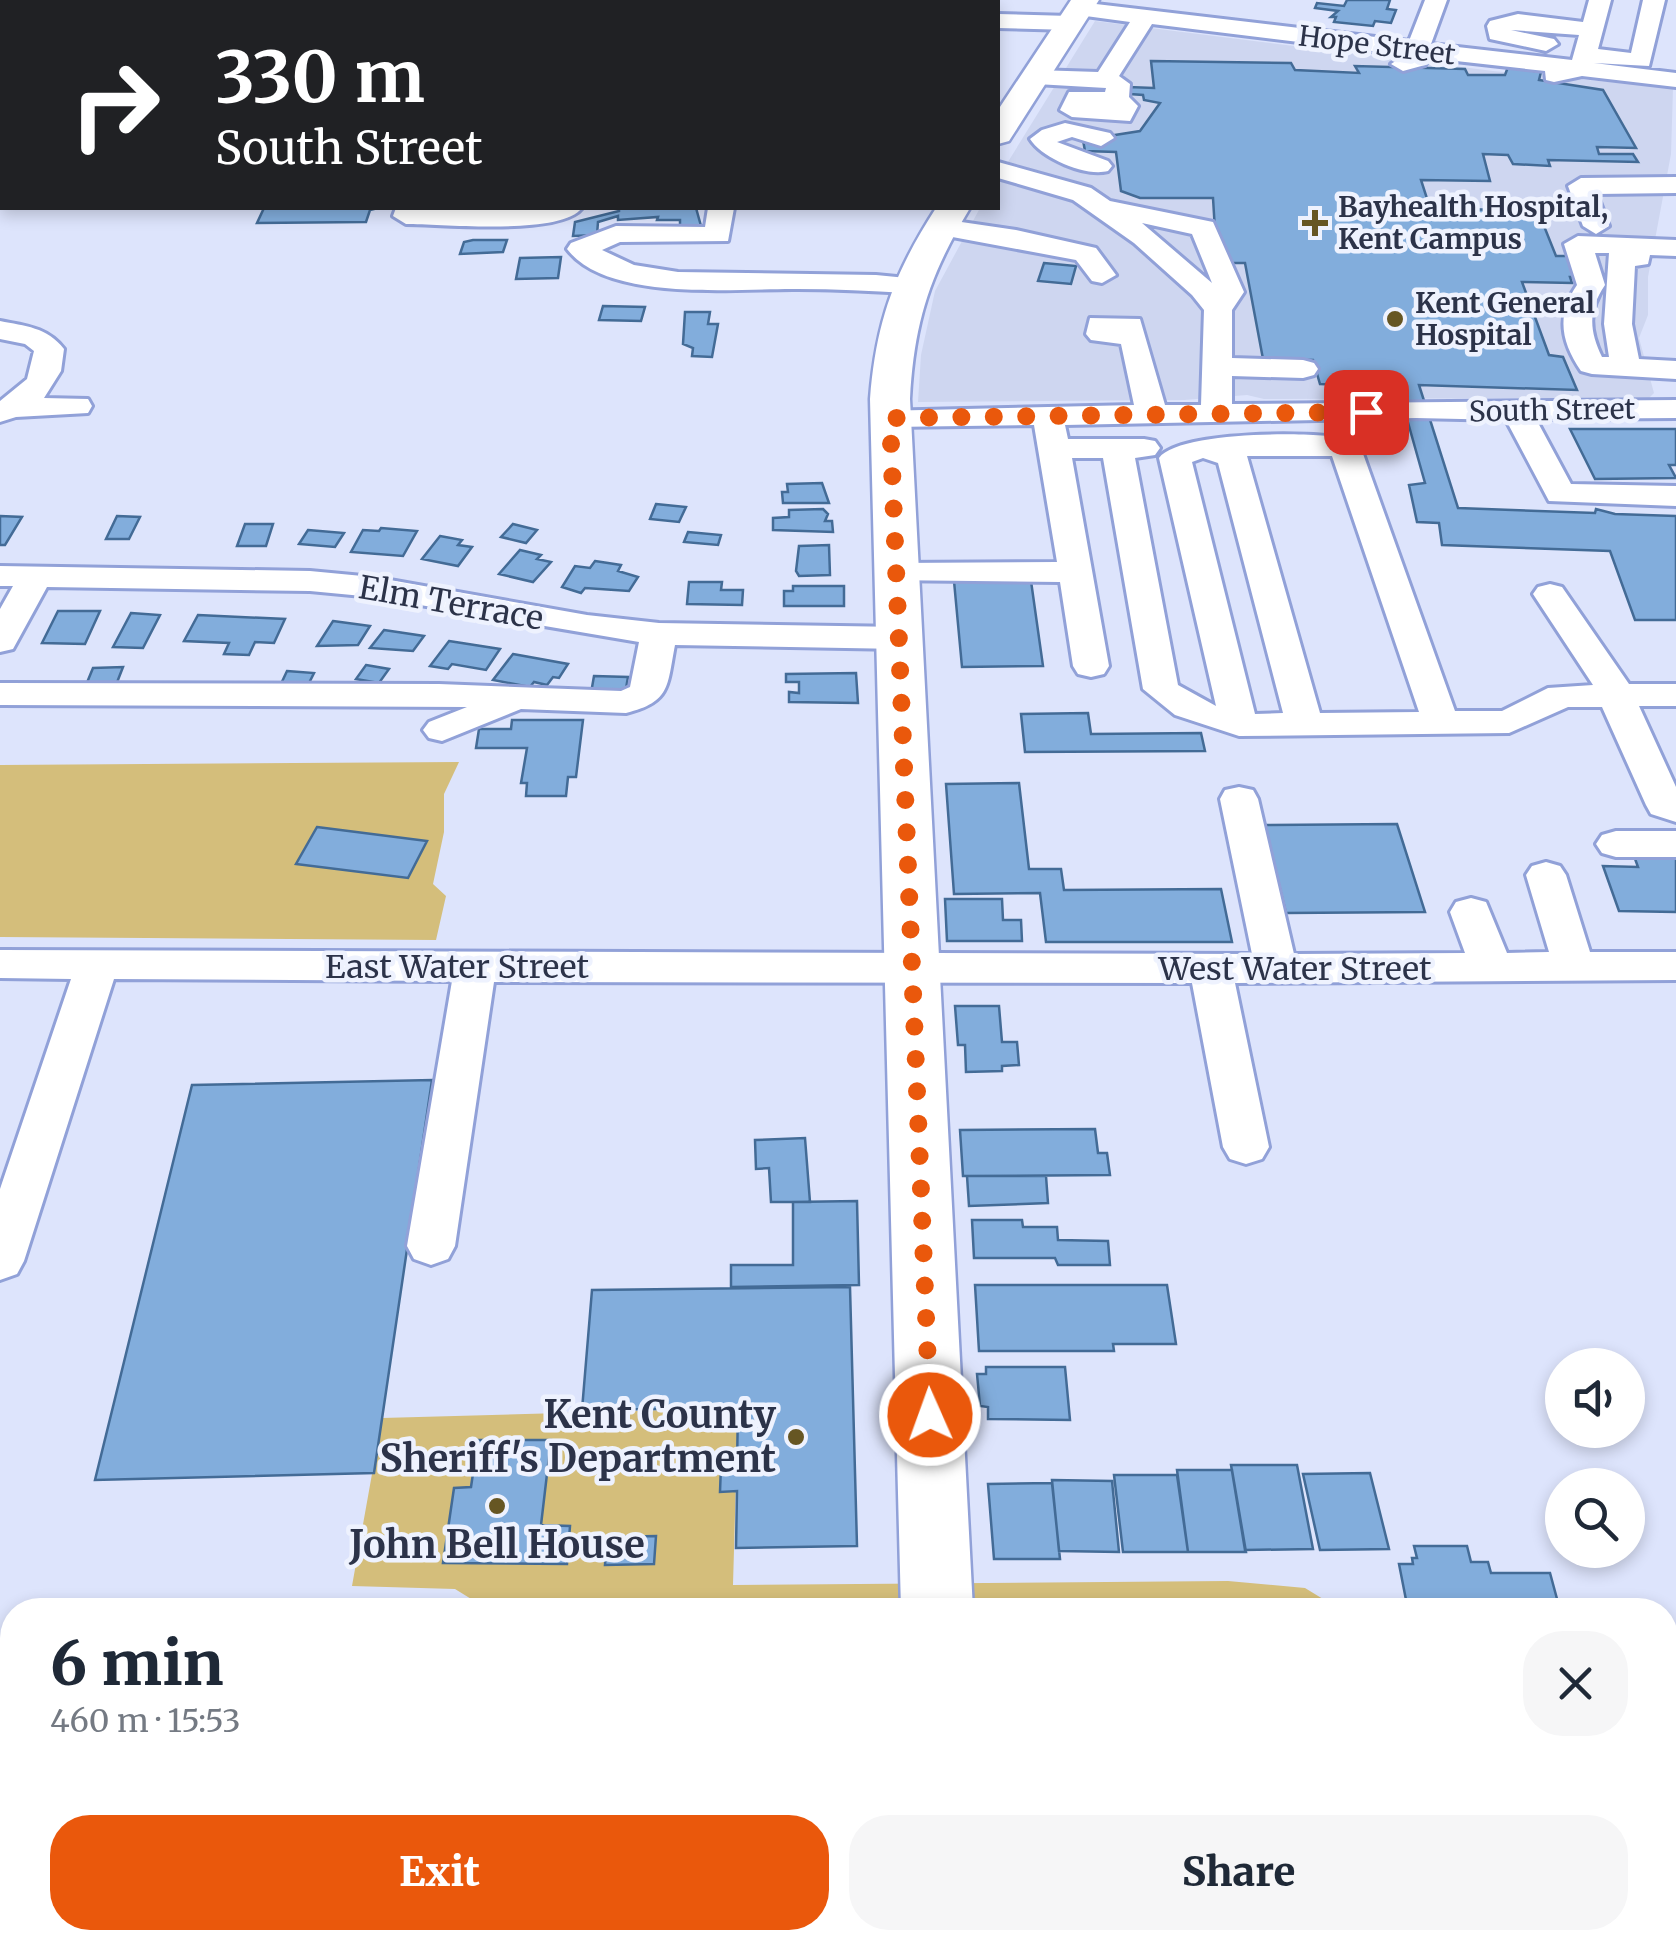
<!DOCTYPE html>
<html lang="en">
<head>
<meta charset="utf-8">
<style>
	:root { --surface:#fff; --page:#f6f6f7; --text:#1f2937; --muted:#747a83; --accent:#ea580c }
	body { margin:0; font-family:Merriweather,serif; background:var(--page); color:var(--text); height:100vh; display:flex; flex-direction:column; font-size:38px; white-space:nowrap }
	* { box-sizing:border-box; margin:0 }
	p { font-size:32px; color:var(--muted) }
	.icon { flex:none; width:55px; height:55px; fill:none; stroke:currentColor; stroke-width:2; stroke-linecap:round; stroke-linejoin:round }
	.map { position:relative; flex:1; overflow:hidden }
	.sheet { position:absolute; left:0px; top:1598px; width:1678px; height:352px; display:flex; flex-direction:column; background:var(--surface); border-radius:40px 40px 0 0; box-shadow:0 5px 15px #0003 }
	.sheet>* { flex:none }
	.banner { position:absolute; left:0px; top:0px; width:1000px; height:210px; box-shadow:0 5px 15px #0003; background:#202124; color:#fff; overflow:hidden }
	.controls { position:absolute; left:1545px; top:1348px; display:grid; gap:20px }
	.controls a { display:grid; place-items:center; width:100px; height:100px; border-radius:50%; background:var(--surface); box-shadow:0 5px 15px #0003; font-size:50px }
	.pin { position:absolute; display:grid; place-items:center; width:85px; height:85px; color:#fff; margin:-42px; border-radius:20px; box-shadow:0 5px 15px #0006 }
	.me { position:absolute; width:110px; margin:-55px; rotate:358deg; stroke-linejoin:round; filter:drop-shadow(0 0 8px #0008) }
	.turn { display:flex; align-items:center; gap:35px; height:210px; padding:0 50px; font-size:45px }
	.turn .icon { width:130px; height:130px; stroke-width:2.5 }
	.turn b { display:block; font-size:70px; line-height:85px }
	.round { display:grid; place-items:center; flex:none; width:105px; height:105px; border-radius:40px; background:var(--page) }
	.overview { display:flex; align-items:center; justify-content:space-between; height:170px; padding:0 50px }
	h1 { font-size:60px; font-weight:800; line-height:75px }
	.cta { display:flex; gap:20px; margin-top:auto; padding:20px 50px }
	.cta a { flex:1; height:115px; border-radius:40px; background:var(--accent); color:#fff; font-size:40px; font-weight:800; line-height:115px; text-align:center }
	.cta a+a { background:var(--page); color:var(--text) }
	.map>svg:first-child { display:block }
</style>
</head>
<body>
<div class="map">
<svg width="1676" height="1949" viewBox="0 0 1676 1949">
	<rect width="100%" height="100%" fill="#dde4fc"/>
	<path fill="#ced6f0" d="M1095 21 1493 71 1673 88 1671 154 1648 277V315L1639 338 1654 393 1649 398 1264 399 1247 395 1184 400 918 402 921 355 935 291 980 208H998V178Z"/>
	<path fill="#d4be7b" d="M459 762 444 794V832L433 884 446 896 436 940 0 937V765Z
		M738 1408 733 1585 1228 1581 1305 1588 1341 1610H489L455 1589 352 1586 382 1418Z
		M0 1830H12V1938H1437L1436 1949H0Z"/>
	<path fill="#82addc" stroke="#436b96" stroke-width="2.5" d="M1347 0H1390L1387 9 1396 10 1391 23 1375 21 1373 26 1334 22 1336 17H1331L1338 11 1315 8 1317 3 1344 6Z
		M1151 61 1291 63 1295 70 1359 73 1355 66 1465 69 1468 75H1505L1508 67 1541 72 1539 80 1603 90 1636 148 1597 147 1599 154H1633L1638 162 1548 160 1550 166 1513 164 1508 155 1483 154 1490 181 1421 180 1430 208 1538 211 1556 256H1567L1577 277H1570L1572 283 1522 282 1549 355 1563 357 1577 390 1419 385 1458 508 1595 513 1596 509 1615 514 1676 516V620H1635L1610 551 1442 545 1439 523 1417 522 1409 485 1425 483 1398 387 1320 384 1313 360 1263 359 1245 263H1217L1213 198H1140L1121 191 1116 152 1085 151 1083 140 1140 131 1160 103 1144 100 1143 95 1130 94 1129 87 1154 88Z
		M264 208H378L370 210 366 222 257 223Z
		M619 208H696L701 226H680V220H657L658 217 618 220V216L598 222 597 235 573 236 575 222 619 211Z
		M473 240H507L503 252 460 254 464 242Z
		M561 257 558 278 516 279 520 258Z
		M1044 263 1076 266 1071 284 1038 281Z
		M603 306 645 307 641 321 599 320Z
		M685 312H710L708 324H718L712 357 692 356 693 348 683 344Z
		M1570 429H1676V465H1669L1676 478 1595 479Z
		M822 483 829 503H783L782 492H788L787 484Z
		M656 504 686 507 679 522 650 519Z
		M823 509 828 514 825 521H832L833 532 773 530V518L789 517V510Z
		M0 516 22 517 5 545H0Z
		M117 516 140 517 129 539H106Z
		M245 524H273L266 546H237Z
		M513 524 537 530 526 543 501 537Z
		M381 528 417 531 403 556 351 552 363 530 379 531Z
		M308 530 344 533 335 547 299 544Z
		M688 532 721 535 718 545 684 542Z
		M440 536 462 540 458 545 472 547 458 566 422 559Z
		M829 545 830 575 799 576 796 571 799 546Z
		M520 550 541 555 537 559 551 562 533 582 499 574Z
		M595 561 621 565 618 571 638 577 629 591 585 588 581 593 562 587 575 566 590 568Z
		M954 581H1031L1043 666 962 667Z
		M689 582H722L721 590H743L742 605 687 604Z
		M793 586H844V606H784V591H793Z
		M58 611H100L85 644 42 643Z
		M131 613 160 615 143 648 113 647Z
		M198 615 285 619 274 643 255 642 249 655 224 654 229 643 184 641Z
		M333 621 370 626 358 645 317 646Z
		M384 630 424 636 413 651 370 648Z
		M449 641 500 649 486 670 452 664 448 669 430 666Z
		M513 654 568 664 559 678 553 677 547 685 534 682 530 687 493 680Z
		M366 665 389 669 379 683 356 679Z
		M123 667 116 685H86L93 668Z
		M287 671 314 673 306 689 279 688Z
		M856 673 858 703 789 702V692L799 693V682H786V674Z
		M594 676 628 677 625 694 591 693Z
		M1088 713 1091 734 1201 733 1205 751 1025 752 1021 714Z
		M512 720H583L576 777H568L566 796H526L527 783H521L527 748H476L479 729H511Z
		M1019 783 1029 869H1061L1064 890 1221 889 1232 942H1046L1040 893 954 894 946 784Z
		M1397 824 1425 912 1286 913 1264 825Z
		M317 827 427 841 408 878 296 864Z
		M1634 856 1676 857V912L1619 911 1603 866 1638 867Z
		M945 899H1002L1003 920H1021L1022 941H947Z
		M955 1006H999L1002 1042H1017L1019 1065 1002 1066V1071L966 1072 965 1045H958Z
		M432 1080 374 1473 95 1480 192 1085Z
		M1095 1129 1098 1153H1107L1110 1175 963 1176 960 1130Z
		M805 1138 810 1202H771L769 1168 756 1169 755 1140Z
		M967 1176H1046L1048 1203 969 1206Z
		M857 1201 859 1285 731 1287V1265H793V1202Z
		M972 1220H1022L1023 1227H1057L1058 1240 1108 1241 1110 1265H1058L1055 1258H974Z
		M975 1285H1167L1176 1344H1113L1114 1351H979Z
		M850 1287 857 1546 736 1548 737 1491 720 1492 721 1465H737L738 1408 582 1410 592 1290Z
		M986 1367H1065L1070 1420 988 1419V1407L980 1406 977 1374H986Z
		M478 1440H551L541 1525 570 1526 567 1564 443 1563 454 1488 471 1487Z
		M1231 1465H1297L1313 1549 1245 1550Z
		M1177 1470H1232L1246 1552H1188Z
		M1370 1473 1389 1549 1320 1550 1303 1474Z
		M1114 1475H1177L1188 1552H1123Z
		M1052 1480 1112 1481 1119 1552 1059 1551Z
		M1052 1483 1060 1559H994L988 1484Z
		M656 1536 654 1564 605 1565 607 1537Z
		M1414 1546H1467L1471 1562H1488L1491 1573H1550L1560 1610H1408L1399 1564H1413L1412 1558H1417Z
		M321 1938H417L416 1945 320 1948Z
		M1488 1938H1614L1616 1949H1491Z"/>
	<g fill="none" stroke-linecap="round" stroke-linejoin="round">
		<g stroke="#91a1d8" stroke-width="6">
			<path id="minor" d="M1425 0H1447L1431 44 1572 60 1579 35 1511 30 1554 39 1558 44 1546 51 1490 39 1487 26 1490 21 1518 14 1583 22 1589 0H1611L1598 49 1631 53 1643 0H1665L1649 66 1594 63 1676 73V87L1582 76 1554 82 1546 80 1545 71 1429 58 1425 65 1403 71 1391 64 1405 55 1152 24 1119 76 1130 84 1129 97 1138 106 1130 121 1072 117 1060 110 1069 92H1105L1106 88 1036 84 1024 77 1036 70 1098 72 1130 22 1071 14 1068 9 1071 4 1079 2 1409 41Z
				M998 14 1070 16 1081 23 1070 30 998 28Z
				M1065 123 1110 133 1114 138 1101 146 1072 137 1057 142 1108 161 1112 166 1108 171C1085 177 1042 158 1030 139L1042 130Z
				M998 162 1091 188 1110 201 1213 222 1244 292 1232 310V358L1303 360 1314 363 1318 369 1314 375 1303 378 1232 376V404L1676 400V418L1536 419 1571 484 1676 486V506L1549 501 1506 420 1416 418 1065 425 1068 439H1144L1155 441 1160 448 1155 455 1135 458 1178 685 1216 706 1159 458C1178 431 1315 431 1347 439L1362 451 1455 711H1502L1548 688 1593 685 1533 594 1538 587 1550 584 1562 587 1629 684H1676V706H1639L1676 787V822L1651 814 1646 805 1602 707H1568L1509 733 1239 736 1175 715 1143 689 1103 458H1072L1109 666 1104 674 1091 677 1078 674 1073 666 1060 582 885 580 880 573 885 566 897 563 1057 562 1034 425 891 427 880 425 876 418 880 411 1134 405 1121 344 1091 340 1086 334 1090 318 1140 319 1165 405H1201L1204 310 1192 295 1134 243 1073 200 998 178ZM1142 223 1192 234 1212 283ZM1247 456H1332L1419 712 1320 713ZM1203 458 1218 463 1283 713 1255 714 1192 462Z
				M1676 177V193L1597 194 1609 226 1596 234 1583 226 1568 186 1581 178Z
				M396 208H582C560 236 443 224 406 224L393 216Z
				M708 208H734L728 241 620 242 602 250 634 265 678 272 876 275 917 279 921 285 917 291 907 293C871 291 835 289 798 289 738 288 608 303 567 249L571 243 616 226 705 227Z
				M941 219 1016 230 1096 248 1116 275 1102 283 1092 281 1076 260 931 233 928 227Z
				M1578 236 1676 240V256L1650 255 1648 264 1635 266 1632 324 1639 359 1676 361V379L1592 374 1581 371C1561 342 1556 315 1577 285L1564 244ZM1595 253H1609L1604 324 1609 357H1602C1589 330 1588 310 1605 285Z
				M0 321C25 326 47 327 64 349L61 371 44 398 88 399 92 406 88 413 16 417 0 422V401L27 379 34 351 25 344 0 339Z
				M0 566 310 571 373 577 587 615 659 623 901 627 914 630 919 638 914 646 901 649 675 645C667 686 671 702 626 713L521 709 442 741 429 738 423 730 429 722 467 707 0 705V683L439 684 621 691 630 687 639 642 373 597 310 591 47 587 13 649 0 652V609L13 586H0Z
				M1239 787 1253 790 1258 799 1294 954 1465 953 1450 912 1456 902 1471 898 1486 902 1507 953 1549 952 1526 875 1532 866 1546 862 1560 866 1566 875 1590 952H1676V980L1235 983 1269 1147 1262 1159 1246 1164 1230 1159 1223 1147 1192 983 494 982 455 1246 448 1259 431 1265 414 1259 407 1246 452 981 114 979 24 1261 17 1274 0 1280V1189L71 979 0 978V950L1252 954 1220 799 1225 790Z
				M1616 831H1676V857H1616L1602 853 1596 844 1602 835Z
				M1665 1761H1676V1817H1665Z
				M513 1938H575L576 1949H514Z
				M1363 1938H1426L1422 1949H1359Z"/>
		</g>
		<g stroke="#91a1d8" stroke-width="5">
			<path id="major" d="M1071 0H1099L1009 141 998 144V110Z
				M936 208H970C930 274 914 322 910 399L973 1610H901L870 399C876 322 894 273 936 208Z
				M915 1938H995L996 1949H914Z"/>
		</g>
		<use href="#minor" fill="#fff" fill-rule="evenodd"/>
		<use href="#major" fill="#fff" fill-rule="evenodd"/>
	</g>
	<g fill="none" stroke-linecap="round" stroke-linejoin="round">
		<path stroke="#ea580c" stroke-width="18" stroke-dasharray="0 32.4" d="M930 1415 890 418 1366 412"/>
	</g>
	<g fill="#665623" stroke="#eef2fe" stroke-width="4">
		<path d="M1310 208h10v10h10v10h-10v10h-10v-10h-10v-10h10z"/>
		<circle cx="1395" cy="319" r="10"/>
		<circle cx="796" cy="1437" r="10"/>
		<circle cx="497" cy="1506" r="10"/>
	</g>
	<g text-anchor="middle" stroke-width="9" stroke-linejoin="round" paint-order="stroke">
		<g font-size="28" fill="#2c3349" stroke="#eef2fe">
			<text transform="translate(1377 45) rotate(7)" y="10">Hope Street</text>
			<text transform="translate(1552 410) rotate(-1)" y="10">South Street</text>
		</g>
		<g font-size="28" font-weight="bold" fill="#2c3349" stroke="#eef2fe" text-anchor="start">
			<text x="1338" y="217">Bayhealth Hospital,<tspan x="1338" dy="32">Kent Campus</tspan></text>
			<text x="1415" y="313">Kent General<tspan x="1415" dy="32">Hospital</tspan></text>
		</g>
		<g font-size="32" fill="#2c3349" stroke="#eef2fe">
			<text transform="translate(451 603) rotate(10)" y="11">Elm Terrace</text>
			<text x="457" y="978">East Water Street</text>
			<text x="1295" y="980">West Water Street</text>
		</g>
		<g font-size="38" font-weight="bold" fill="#2c3349" stroke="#eef2fe" text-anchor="end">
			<text x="776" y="1428">Kent County<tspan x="776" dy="44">Sheriff's Department</tspan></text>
			<text x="497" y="1558" text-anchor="middle">John Bell House</text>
		</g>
	</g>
</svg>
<div class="controls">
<a><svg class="icon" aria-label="sound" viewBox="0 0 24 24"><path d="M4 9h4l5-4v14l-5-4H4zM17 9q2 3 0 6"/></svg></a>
<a><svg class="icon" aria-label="search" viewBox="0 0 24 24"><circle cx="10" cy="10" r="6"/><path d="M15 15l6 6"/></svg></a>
</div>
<div class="pin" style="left:1366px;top:412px;background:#d93025"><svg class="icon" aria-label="arrive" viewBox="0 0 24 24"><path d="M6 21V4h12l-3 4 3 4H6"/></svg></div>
<svg class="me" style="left:930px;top:1415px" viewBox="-20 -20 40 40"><circle r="17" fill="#ea580c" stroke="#fff" stroke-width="3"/><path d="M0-11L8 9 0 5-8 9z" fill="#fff"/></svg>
<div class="banner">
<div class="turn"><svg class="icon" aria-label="right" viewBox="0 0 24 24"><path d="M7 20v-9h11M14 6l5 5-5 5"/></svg><div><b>330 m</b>South Street</div></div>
</div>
<section class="sheet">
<div class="overview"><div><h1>6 min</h1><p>460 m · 15:53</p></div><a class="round"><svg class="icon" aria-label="close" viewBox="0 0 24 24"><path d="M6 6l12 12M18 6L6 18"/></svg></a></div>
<div class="cta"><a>Exit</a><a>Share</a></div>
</section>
</div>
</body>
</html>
